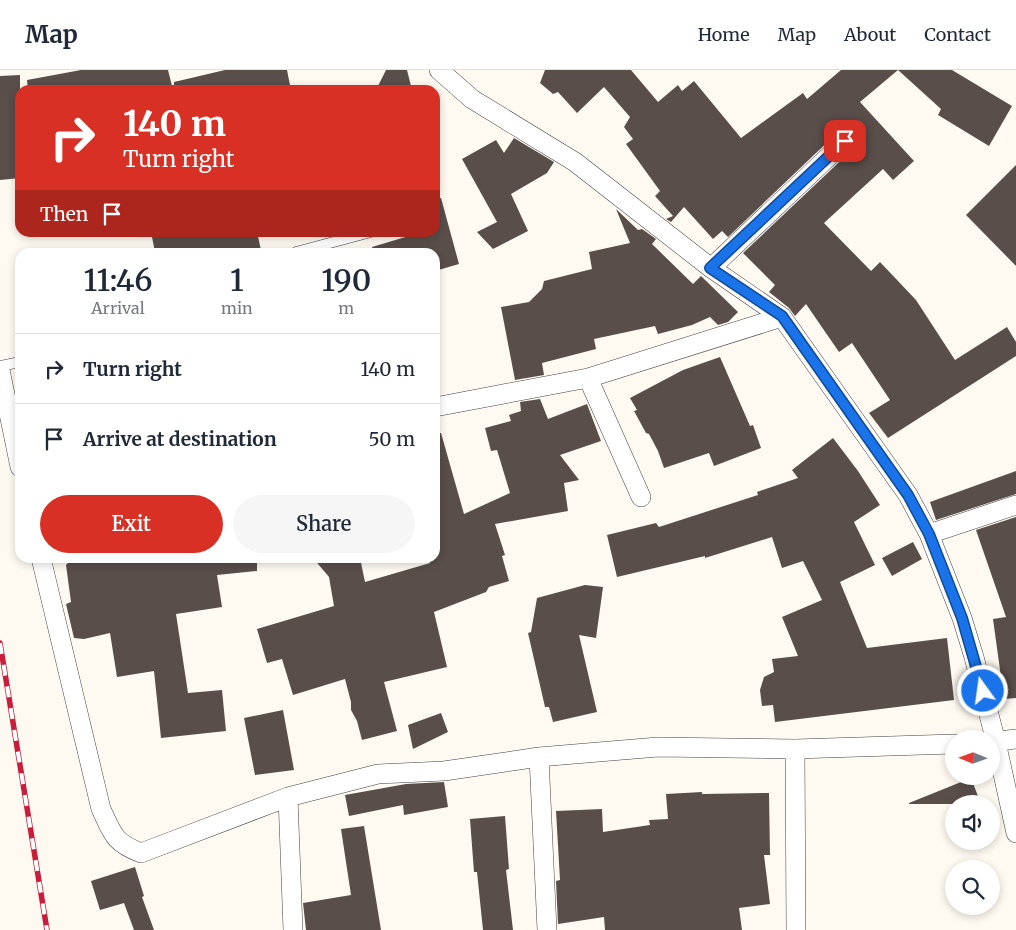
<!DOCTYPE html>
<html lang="en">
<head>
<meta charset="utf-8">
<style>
	:root { --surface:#fff; --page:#f6f6f7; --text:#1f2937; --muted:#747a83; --line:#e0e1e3; --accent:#d93025 }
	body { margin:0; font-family:Merriweather,serif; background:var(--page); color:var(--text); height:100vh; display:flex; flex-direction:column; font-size:19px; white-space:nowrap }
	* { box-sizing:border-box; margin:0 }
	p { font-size:16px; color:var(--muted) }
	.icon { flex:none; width:28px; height:28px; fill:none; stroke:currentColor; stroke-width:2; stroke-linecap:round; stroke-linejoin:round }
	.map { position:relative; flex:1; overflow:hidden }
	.panel { position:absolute; left:15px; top:178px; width:425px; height:315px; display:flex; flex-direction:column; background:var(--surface); border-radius:15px; box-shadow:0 2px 8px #0003 }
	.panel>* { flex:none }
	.hud { position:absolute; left:15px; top:15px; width:425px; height:152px; border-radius:15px; box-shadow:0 2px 8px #0003; background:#d93025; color:#fff; overflow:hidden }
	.needle { width:32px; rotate:271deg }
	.tools { position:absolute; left:945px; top:660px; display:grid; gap:10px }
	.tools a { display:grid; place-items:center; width:55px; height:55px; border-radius:50%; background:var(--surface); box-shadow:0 2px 8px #0003; font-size:25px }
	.pin { position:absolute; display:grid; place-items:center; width:42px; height:42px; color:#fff; margin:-21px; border-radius:10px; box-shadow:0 2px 8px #0006 }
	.me { position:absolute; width:55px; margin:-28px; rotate:346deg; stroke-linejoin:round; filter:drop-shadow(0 0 4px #0008) }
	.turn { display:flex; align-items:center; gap:18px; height:105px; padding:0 25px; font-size:22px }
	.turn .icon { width:65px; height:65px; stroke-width:2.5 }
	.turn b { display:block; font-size:35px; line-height:42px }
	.then { display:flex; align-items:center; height:48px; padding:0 25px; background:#0003; gap:10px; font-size:19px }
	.eta { display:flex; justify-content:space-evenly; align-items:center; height:85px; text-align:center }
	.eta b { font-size:30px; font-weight:600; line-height:35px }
	.action { display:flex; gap:10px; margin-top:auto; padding:10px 25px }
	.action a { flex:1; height:58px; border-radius:30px; background:var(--accent); color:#fff; font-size:20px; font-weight:600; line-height:58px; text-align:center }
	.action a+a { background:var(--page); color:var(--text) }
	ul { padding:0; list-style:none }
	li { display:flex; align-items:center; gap:15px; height:70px; padding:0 25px; border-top:1px solid var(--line) }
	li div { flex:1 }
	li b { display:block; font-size:19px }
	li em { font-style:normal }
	header { display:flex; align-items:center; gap:30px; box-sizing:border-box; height:70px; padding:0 25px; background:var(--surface); border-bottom:1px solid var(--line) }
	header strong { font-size:24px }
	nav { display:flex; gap:28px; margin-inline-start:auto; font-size:18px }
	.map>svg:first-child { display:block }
</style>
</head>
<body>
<header>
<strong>Map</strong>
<nav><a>Home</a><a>Map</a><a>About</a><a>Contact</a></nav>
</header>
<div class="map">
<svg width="1016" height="860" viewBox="0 0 1016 860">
	<rect width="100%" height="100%" fill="#fffaf1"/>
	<path fill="#594e4a" d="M81 0H168L173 20H28L27 10Z
		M225 0H287L291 20H174V12Z
		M386 0H407L412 20H376Z
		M545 0H631L658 32 678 15 682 21 694 11 741 68 803 23 807 29 841 0H952L1012 36 989 76 938 45 941 39 898 0 860 32 914 91 893 110 883 99 824 153 871 201 880 192 916 230 955 290 1007 257 1016 272V286L888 368 869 343 890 330 852 273 839 282 806 234 795 246 789 238 769 222 775 215 743 183 853 79 856 75V69L853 63 849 60H843L837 63 728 167 722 161 713 169 684 137 671 152 666 149 673 146 655 126 660 121 626 74 633 69 624 57 630 47 604 17 577 43 558 22 553 24 540 13Z
		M20 5V108L0 110V6Z
		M514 68 554 92 547 103 511 124 528 161 493 179 477 162 497 152 462 89 496 70 504 83Z
		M1016 95V196L966 145Z
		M441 128 459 194 435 201V182H373L372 177 422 162H435V129Z
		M616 139 638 160 642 159 656 169 652 174 693 214 701 206 738 242 728 252 718 255 710 247 692 255 658 264 655 256 594 269 596 279 542 293 544 305 515 310 501 237 529 232 542 219 544 211 592 199 589 182 630 173Z
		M151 162H257L261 180 249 182H155Z
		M720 287 750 356 753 355 761 378 714 396 709 383 664 398 658 381 649 364 646 363 634 341 637 340 630 328 683 300Z
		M540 329 548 349 587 334 601 371 560 385 579 410 564 413 568 441 495 454 505 485 502 486 509 511 489 517 486 522 434 542 447 597 384 612 397 661 362 670 357 651 351 640V632L345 609 293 625 282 589 267 593 257 559 334 536 329 507 313 488H360L365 512 430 493 428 488H435V364L441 363 464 444 510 423 497 380 491 381 485 358 511 351 509 345 521 341 520 332Z
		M833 368 858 401 880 435 854 452 875 495 840 512 867 578 947 568 954 630 775 652 773 635 762 636 760 620 764 607 774 602 772 589 798 586 782 547 822 530 803 491 782 498 772 467 705 488V486L617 507 607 465 656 453 659 457 758 425 757 422 798 408 792 400Z
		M1016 401V424L936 450 930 432Z
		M1016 447V628L1004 629 993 549 1006 547 976 460Z
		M913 472 922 489 892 506 882 488Z
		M72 488H257V501L217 505 222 537 176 544 188 623 222 620 226 661 161 668 154 601 117 607 110 563 84 569 74 568 66 534 71 532 66 495Z
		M585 515 603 517 596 568 579 565 597 642 553 652 549 637H545L528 563 531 562 537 528Z
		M283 640 294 700 255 705 244 648Z
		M441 643 448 662 413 679 408 655Z
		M971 708 981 734H909V733Z
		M444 712 448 737 404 745 403 735 349 746 345 725 406 714Z
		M702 722V724L769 723 770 785H764L770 834 739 838 742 860H605L604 847 558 854 556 811 560 810 556 741 602 739 603 762 650 755 649 750 668 749 666 724Z
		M505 746 509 799 506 800 513 860H483L477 802H474L470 749Z
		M364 756 381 860H306L303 833 351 825 341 759Z
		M135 797 144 826 142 827 154 860H134L124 833 100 840 91 811Z"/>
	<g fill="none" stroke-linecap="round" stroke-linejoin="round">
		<g stroke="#424242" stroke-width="11">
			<path id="lane" d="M296 182 371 162
				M0 296 20 292"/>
		</g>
		<g stroke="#424242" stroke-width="20">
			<path id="street" d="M439 0 472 29 575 92 711 198 782 247 908 425 929 464 962 548 974 587 996 672 1016 763
				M711 198 845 71
				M0 300 20 397
				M588 308 641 427
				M435 337 588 308 782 247
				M929 464 1016 435
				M41 488 101 739C113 764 113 772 141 783L288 727 378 704 444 701 539 687 658 677 795 679 954 674
				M991 672 1016 669
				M795 679 796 860
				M539 687 547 860
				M288 727 293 860"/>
		</g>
		<use href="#lane" stroke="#fff" stroke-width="10"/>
		<use href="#street" stroke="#fff" stroke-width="19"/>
		<g stroke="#ca1c3b" stroke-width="5.5">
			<path id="rail" d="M0 573 47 860"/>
		</g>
		<use href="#rail" stroke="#fff" stroke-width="4" stroke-dasharray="11" stroke-linecap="butt"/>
	</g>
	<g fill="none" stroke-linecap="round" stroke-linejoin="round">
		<g stroke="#114b97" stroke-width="12">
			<path id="route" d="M845 71 710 198 782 246 908 425 929 464 962 548 983 621"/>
		</g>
		<use href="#route" stroke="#1a73e8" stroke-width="9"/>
	</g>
</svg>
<div class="tools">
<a><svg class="needle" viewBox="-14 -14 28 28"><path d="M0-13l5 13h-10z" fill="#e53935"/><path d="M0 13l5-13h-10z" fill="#747a83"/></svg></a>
<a><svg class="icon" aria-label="sound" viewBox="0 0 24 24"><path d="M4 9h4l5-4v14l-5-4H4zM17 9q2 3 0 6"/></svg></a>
<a><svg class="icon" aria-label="search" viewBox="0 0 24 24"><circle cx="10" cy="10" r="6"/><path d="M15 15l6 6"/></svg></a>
</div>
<div class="pin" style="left:845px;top:71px;background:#d93025"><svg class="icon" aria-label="arrive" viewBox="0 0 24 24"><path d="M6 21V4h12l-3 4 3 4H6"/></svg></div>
<svg class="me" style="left:983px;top:621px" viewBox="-20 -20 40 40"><circle r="17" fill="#1a73e8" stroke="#fff" stroke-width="3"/><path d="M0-11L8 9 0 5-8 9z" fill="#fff"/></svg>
<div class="hud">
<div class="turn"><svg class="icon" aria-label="right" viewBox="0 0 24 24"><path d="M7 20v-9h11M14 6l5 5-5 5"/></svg><div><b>140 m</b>Turn right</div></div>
<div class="then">Then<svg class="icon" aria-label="arrive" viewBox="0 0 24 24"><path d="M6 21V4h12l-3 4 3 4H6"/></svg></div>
</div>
<section class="panel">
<div class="eta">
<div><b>11:46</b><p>Arrival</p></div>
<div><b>1</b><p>min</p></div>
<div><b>190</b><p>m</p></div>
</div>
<ul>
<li><svg class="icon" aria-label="right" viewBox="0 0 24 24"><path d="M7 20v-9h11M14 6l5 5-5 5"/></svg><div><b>Turn right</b></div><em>140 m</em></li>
<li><svg class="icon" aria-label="arrive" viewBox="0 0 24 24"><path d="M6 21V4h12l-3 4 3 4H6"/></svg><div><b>Arrive at destination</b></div><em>50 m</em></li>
</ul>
<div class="action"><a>Exit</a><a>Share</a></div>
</section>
</div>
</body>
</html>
